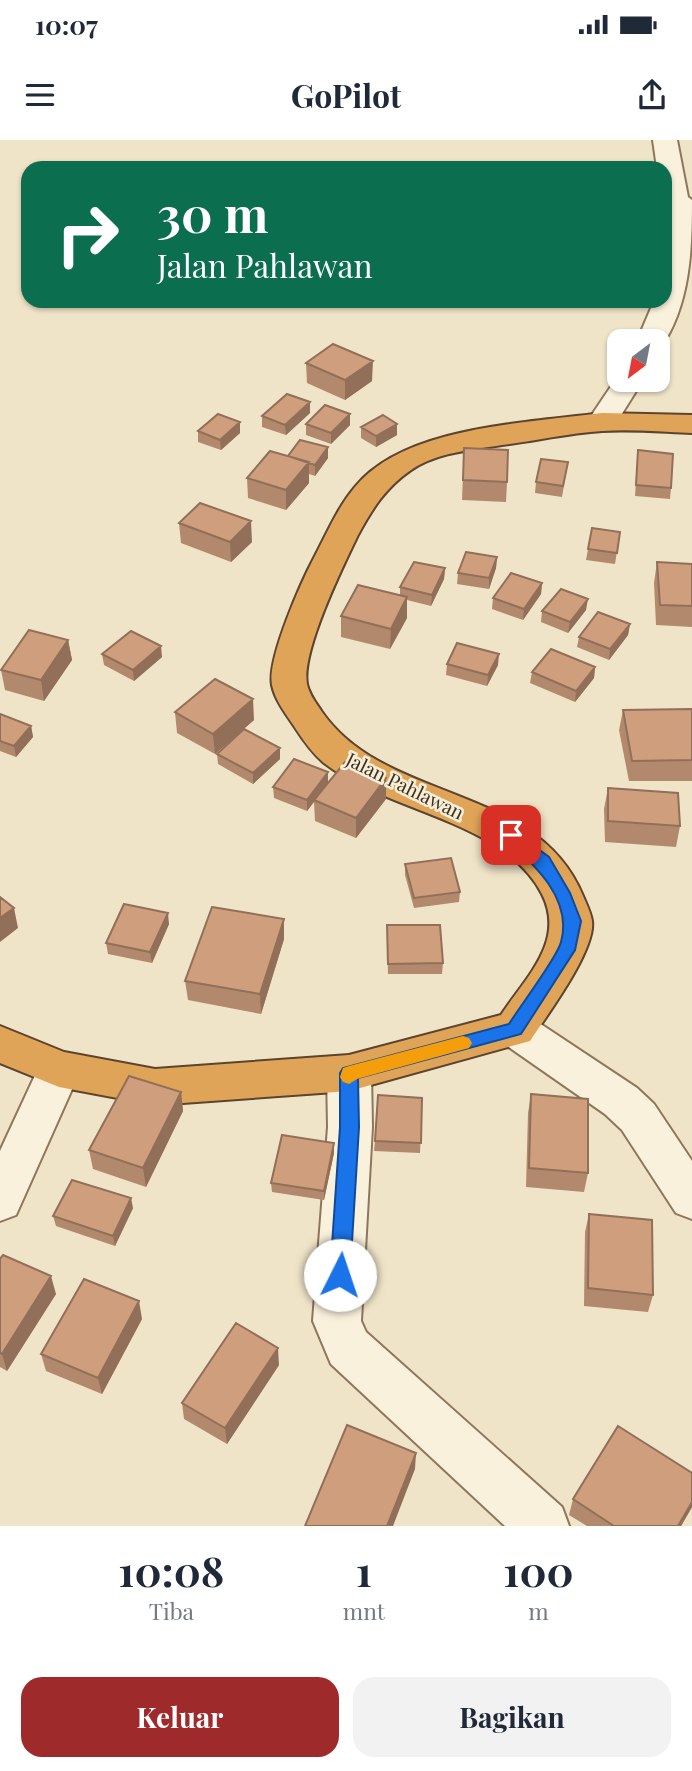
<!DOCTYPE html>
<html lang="id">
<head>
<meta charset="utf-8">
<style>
	:root { --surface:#fff; --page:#f2f2f3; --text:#1f2937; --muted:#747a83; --accent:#9e2a2b }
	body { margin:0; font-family:"Playfair Display",serif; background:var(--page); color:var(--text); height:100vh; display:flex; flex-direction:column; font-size:26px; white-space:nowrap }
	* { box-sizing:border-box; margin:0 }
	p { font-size:23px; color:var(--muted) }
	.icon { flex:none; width:38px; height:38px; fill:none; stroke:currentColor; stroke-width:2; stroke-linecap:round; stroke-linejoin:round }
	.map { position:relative; height:1386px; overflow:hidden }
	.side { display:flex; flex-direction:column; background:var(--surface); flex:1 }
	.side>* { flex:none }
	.banner { position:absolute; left:21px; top:21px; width:651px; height:147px; border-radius:21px; box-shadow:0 2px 5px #0004; background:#0b6e4f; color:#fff; overflow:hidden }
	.needle { width:46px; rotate:212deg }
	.buttons { position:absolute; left:607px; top:189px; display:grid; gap:14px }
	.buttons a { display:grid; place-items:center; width:63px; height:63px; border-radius:14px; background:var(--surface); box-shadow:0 2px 5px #0004; font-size:35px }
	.pin { position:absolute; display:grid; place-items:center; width:60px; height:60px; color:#fff; margin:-30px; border-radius:14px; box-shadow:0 4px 10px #0006 }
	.me { position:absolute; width:77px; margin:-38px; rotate:4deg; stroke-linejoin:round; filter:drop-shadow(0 0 5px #0008) }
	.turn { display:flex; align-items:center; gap:24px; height:147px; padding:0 21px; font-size:32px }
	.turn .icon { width:91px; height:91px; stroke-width:2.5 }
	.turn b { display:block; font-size:49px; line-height:60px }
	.eta { display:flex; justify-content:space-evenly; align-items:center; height:119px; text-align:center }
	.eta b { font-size:42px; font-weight:700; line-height:49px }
	.cta { display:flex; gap:14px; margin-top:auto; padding:14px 21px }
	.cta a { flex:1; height:80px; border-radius:21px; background:var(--accent); color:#fff; font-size:28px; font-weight:700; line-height:80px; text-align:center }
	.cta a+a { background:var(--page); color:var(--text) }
	.status { display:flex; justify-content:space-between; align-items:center; height:49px; padding:0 35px; background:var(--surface); direction:ltr }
	.status svg { height:19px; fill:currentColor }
	header { display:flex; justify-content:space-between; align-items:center; height:91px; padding:0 21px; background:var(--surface); font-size:32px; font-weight:700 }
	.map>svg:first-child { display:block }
</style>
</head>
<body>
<div class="status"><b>10:07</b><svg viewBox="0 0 49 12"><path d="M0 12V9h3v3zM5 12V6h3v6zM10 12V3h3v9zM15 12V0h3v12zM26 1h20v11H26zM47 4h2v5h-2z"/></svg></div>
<header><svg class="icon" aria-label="menu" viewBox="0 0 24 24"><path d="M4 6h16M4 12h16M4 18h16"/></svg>GoPilot<svg class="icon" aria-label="share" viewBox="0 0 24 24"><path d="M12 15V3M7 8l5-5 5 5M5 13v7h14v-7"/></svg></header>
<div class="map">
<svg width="692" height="1386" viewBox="0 0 692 1386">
	<rect width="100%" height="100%" fill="#f0e4c8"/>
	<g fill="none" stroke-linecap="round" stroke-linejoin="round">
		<g stroke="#8d765c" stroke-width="4">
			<path id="street" d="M653 0H677L688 57 692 60C692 110 690 165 661 207L658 208V201H637L654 161H665V100L670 71 665 62V28H657Z
				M620 233V240H643L613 288 602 291 591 288 587 282Z
				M515 872 530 877 637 948 654 964 692 1021V1079L676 1073 622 990 605 974 500 901 494 889 500 877Z
				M59 911 74 916 81 929 16 1075 0 1081V1011L44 916Z
				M349 915 364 920 371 933 372 987 361 1181 366 1192 562 1367 569 1386H505L331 1224 313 1181 328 987 327 933 334 920Z"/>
		</g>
		<g stroke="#5b4430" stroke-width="4">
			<path id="highway" d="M602 273 692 275V293C662 292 632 289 602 291 569 293 535 301 502 305 472 310 437 312 411 330 386 347 372 369 358 395 343 426 301 512 307 544 309 554 316 563 322 572 386 664 537 643 583 756 586 763 591 773 592 781 596 810 547 875 530 901L349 951 155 965 59 947 0 923V886L64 912 155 929 349 915 501 875C526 837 566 801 542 754 504 680 387 672 324 623 312 613 303 600 294 586 286 574 275 560 272 545 267 519 302 440 315 416 327 393 338 367 355 347 404 286 528 283 602 273Z"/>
		</g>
		<use href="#street" fill="#faf1dc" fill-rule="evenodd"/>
		<use href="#highway" fill="#e0a458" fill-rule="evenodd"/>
	</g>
	<path fill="#b2896c" d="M306 223 372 241 345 260 307 243Z
		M310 273 286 295 262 287V276Z
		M350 274V285L331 304 306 295V284Z
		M240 282V293L221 310 198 302V291Z
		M397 284V295L376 307 361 298V287Z
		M328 307V318L315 336 309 334V343L286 370 248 358 247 338 288 316Z
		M464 308 507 342 506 362 462 360Z
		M638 310 671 348 670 359 635 356Z
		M568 322 562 357 535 353 536 342Z
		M179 383 252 402 231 422 181 403Z
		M592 388 620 392 615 424 586 420Z
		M497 417 496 428 489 449 457 444 458 433Z
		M657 422 692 424V487L656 485 654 443Z
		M445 428 444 439 431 466 407 460V478L390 509 341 497V476L400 455V447Z
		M542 443 541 454 523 480 492 469 493 458Z
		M586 470 568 493 541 482 542 471Z
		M630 484 628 495 609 520 577 507 579 497Z
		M68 500 72 520 44 561 5 550 1 530Z
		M102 514 162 517 134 541 104 525Z
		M447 524 498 525 487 546 446 535Z
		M595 527 594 538 575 562 530 543 532 532Z
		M692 569V641H629L619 590 623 570Z
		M175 572 254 580 215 614 177 593Z
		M0 574 31 586 33 597 16 617 0 611Z
		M217 614 280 619 253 644 218 624Z
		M328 632V643L386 659 356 698 315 681 314 662 307 671 274 658 273 647Z
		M608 648 680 686 676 707 605 702 604 669Z
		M405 724 460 752 459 762 414 768 405 735Z
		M169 784 152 823 108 814 106 803Z
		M387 785 443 823 442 834H388Z
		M284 799 261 874 188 860 185 841Z
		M181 952 183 971 146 1047 93 1029 89 1010Z
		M531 954 588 1033 584 1052 526 1047 528 973Z
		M422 958 420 1013 374 1011 375 1001Z
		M334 1013 324 1060 272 1052 271 1043Z
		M133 1068 115 1106 56 1086 53 1076Z
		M589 1074 653 1155 648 1172 584 1166 585 1092Z
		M0 1119 56 1154 7 1231 0 1227Z
		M142 1179 102 1254 46 1231 41 1214Z
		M279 1225 227 1304 184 1279 182 1263Z
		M573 1359 692 1367 681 1386H587L569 1375Z"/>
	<path fill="#916f58" d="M373 221 372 241 345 260V240Z
		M310 262V273L286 295 285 285Z
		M350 274V285L331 304V293Z
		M240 282V293L221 310 220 300Z
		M397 284V295L376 307V296Z
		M328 307V318L315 336V325Z
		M309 322V343L286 370V350Z
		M251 381 252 402 231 422 230 402Z
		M497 417 496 428 489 449V438Z
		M445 428 444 439 431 466 432 455Z
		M542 443 541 454 523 480 524 469Z
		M407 457V478L390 509 391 489Z
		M588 459 586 470 568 493 570 482Z
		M630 484 628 495 609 520 610 509Z
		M68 500 72 520 44 561 41 540Z
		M161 506 162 517 134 541 133 530Z
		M499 514 498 525 487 546 488 535Z
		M595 527 594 538 575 562 576 551Z
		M253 559 254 580 215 614 213 594Z
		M31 586 33 597 16 617 14 606Z
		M280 608V619L253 644V633Z
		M328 632V643L307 671V660Z
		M386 638V659L356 698V678Z
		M14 768 18 788 0 802V778Z
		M168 773 169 784 152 823 150 812Z
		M284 779V799L261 874 260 854Z
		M181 952 183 971 146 1047 143 1028Z
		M334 1003V1013L324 1060V1051Z
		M131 1058 133 1068 115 1106 113 1096Z
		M51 1136 56 1154 7 1231 2 1214Z
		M139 1161 142 1179 102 1254 98 1238Z
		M278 1208 279 1225 227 1304 225 1288Z
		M416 1313 415 1329 393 1386H387Z
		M692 1362V1367L681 1386H678Z"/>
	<path fill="#cf9f7d" stroke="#916f58" stroke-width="2" d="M333 204 373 221 345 240 306 223Z
		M287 254 310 262 285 285 262 276Z
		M325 265 350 274 331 293 306 284Z
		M218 274 240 282 220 300 198 291Z
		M383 275 397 284 376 296 361 287Z
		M300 300 328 307 315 325 288 316Z
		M464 308 508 310 507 342 463 340Z
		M638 310 673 314 671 348 636 345Z
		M270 311 309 322 286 350 247 338Z
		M541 319 568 322 563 346 536 342Z
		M200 363 251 381 230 402 179 383Z
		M592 388 620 392 617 413 588 409Z
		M466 412 497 417 489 438 458 433Z
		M414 422 445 428 432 455 400 447Z
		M657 422 692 424V466L660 465Z
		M511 433 542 443 524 469 493 458Z
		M358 445 407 457 391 489 341 476Z
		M561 449 588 459 570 482 542 471Z
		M598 472 630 484 610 509 579 497Z
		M29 490 68 500 41 540 1 530Z
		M131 491 161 506 133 530 102 514Z
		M457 503 499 514 488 535 447 524Z
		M551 509 595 527 576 551 532 532Z
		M215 539 253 559 213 594 175 572Z
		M692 569V620L632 621 623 570Z
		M0 574 31 586 14 606 0 601Z
		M244 589 280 608 253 633 217 614Z
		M294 619 328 632 307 660 273 647Z
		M345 622 386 638 356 678 314 660Z
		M608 648 678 653 680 686 608 681Z
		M451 718 460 752 414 758 405 724Z
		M0 757 14 768 0 778Z
		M124 764 168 773 150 812 106 803Z
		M212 767 284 779 260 854 185 841Z
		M387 785H440L443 823 388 824Z
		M129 936 181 952 143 1028 89 1010Z
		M531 954 588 959V1033L529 1028Z
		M378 955 422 958 421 1003 375 1001Z
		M282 995 334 1003 324 1051 271 1043Z
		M72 1040 131 1058 113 1096 53 1076Z
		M589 1074 652 1080 653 1155 588 1148Z
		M3 1115 51 1136 2 1214 0 1213V1119Z
		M84 1139 139 1161 98 1238 41 1214Z
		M236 1183 278 1208 225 1288 182 1263Z
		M347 1285 416 1313 387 1386H305Z
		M618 1286 692 1333V1362L678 1386H614L573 1359Z"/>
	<path fill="#1a73e8" stroke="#114b97" stroke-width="2" d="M511 689 549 717 570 753 581 781 575 810 521 894 358 938 359 987 350 1135 347 1141 340 1144 333 1141 330 1135 340 987V933L343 928 509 884C520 866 557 818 561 802 573 759 534 724 506 699L503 695Z"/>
	<path fill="#f59e0b" d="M463 896 469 898 472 903 469 908 357 939 349 944 343 942 340 937 343 928 349 926Z"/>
	<g text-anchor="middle" stroke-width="5" stroke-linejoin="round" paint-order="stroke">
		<g font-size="19" fill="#3d2e20" stroke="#f7eed8">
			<text transform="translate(405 646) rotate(26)" y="7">Jalan Pahlawan</text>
		</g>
	</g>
</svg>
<div class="buttons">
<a><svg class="needle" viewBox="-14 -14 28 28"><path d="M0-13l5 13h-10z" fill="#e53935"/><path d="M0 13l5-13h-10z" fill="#747a83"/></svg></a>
</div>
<div class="pin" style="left:511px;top:695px;background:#d93025"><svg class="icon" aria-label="arrive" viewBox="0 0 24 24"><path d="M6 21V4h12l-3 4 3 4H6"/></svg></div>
<svg class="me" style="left:340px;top:1135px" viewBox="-20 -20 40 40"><circle r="19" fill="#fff"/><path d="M0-13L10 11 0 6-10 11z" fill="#1a73e8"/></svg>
<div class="banner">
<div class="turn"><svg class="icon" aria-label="right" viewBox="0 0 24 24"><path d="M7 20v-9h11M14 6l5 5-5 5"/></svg><div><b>30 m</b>Jalan Pahlawan</div></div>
</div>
</div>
<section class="side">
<div class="eta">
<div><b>10:08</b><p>Tiba</p></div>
<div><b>1</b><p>mnt</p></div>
<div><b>100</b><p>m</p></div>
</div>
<div class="cta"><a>Keluar</a><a>Bagikan</a></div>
</section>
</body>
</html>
